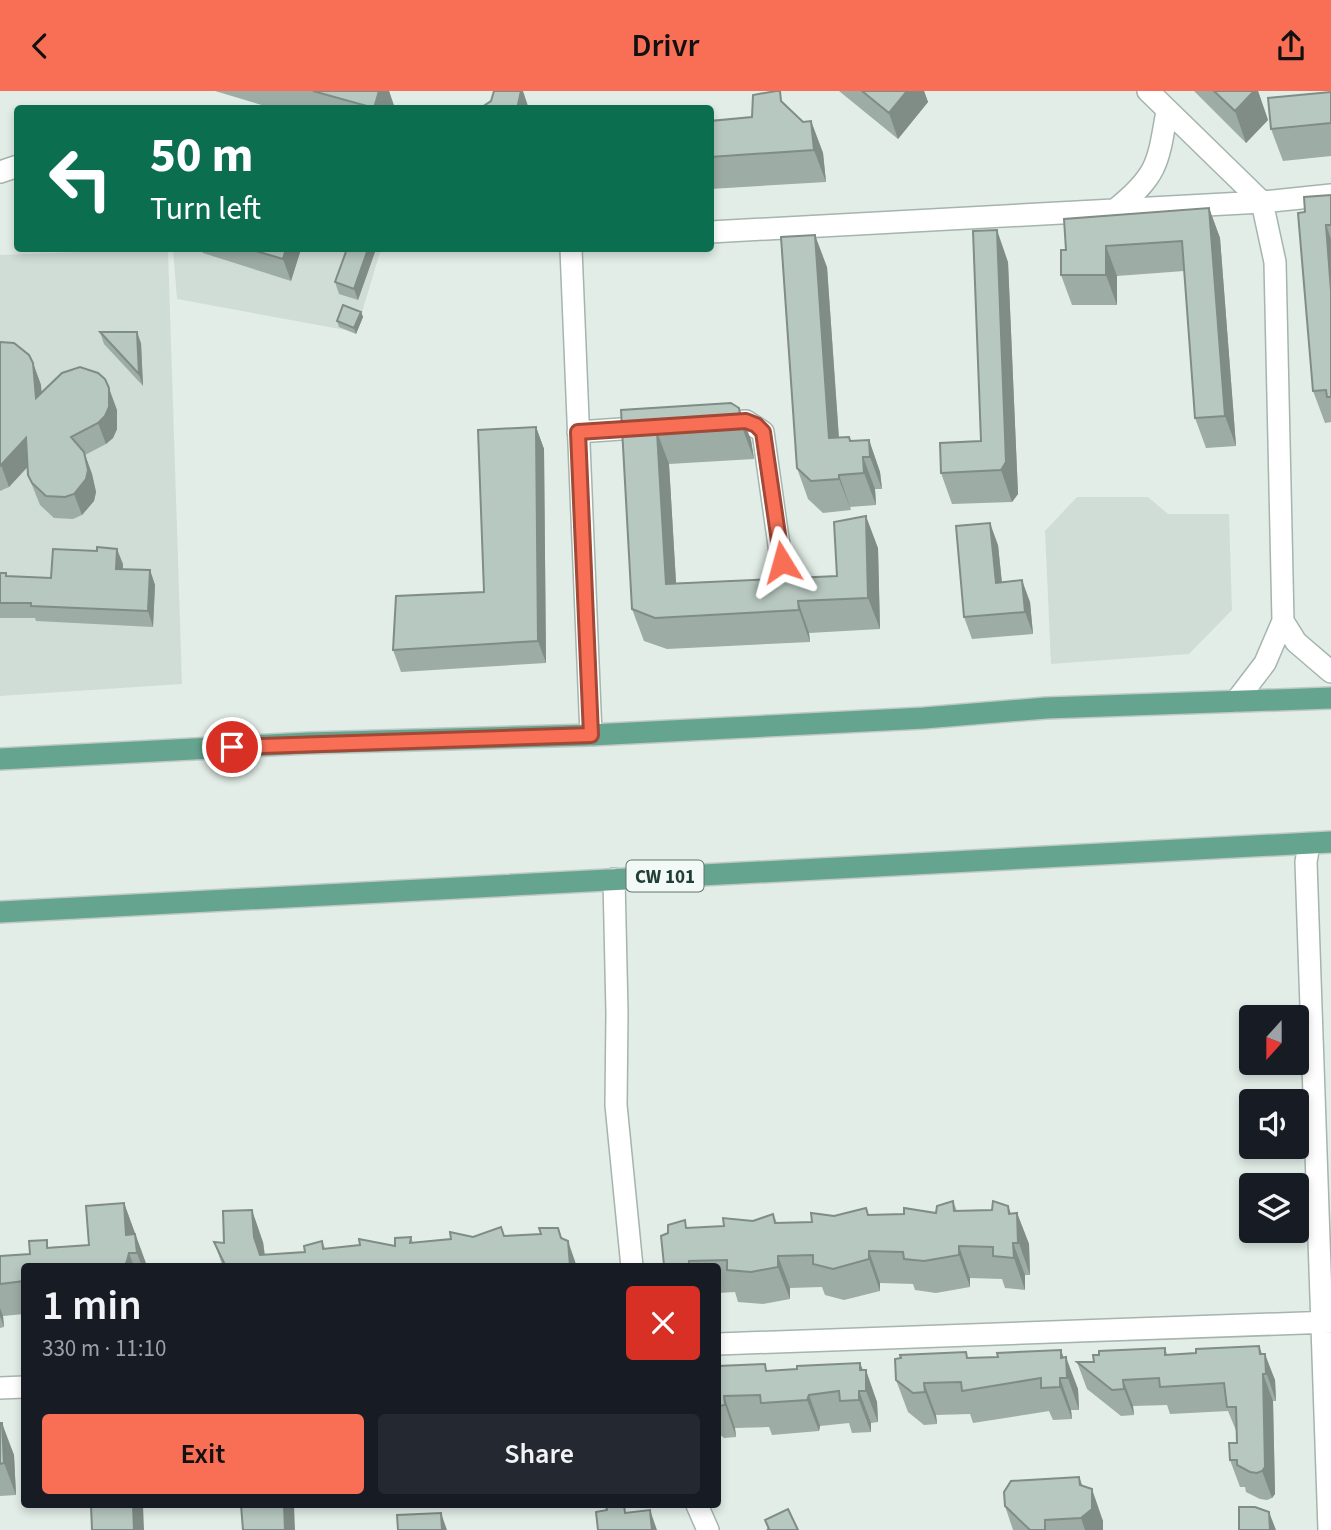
<!DOCTYPE html>
<html lang="en">
<head>
<meta charset="utf-8">
<style>
	:root { --surface:#171b24; --page:#242831; --text:#f1f3f6; --muted:#9ea1a6; --accent:#f86f55 }
	body { margin:0; font-family:"Source Sans 3",sans-serif; background:var(--page); color:var(--text); height:100vh; display:flex; flex-direction:column; font-size:26px; white-space:nowrap }
	* { box-sizing:border-box; margin:0 }
	p { font-size:23px; color:var(--muted) }
	.icon { flex:none; width:38px; height:38px; fill:none; stroke:currentColor; stroke-width:2; stroke-linecap:round; stroke-linejoin:round }
	.map { position:relative; flex:1; overflow:hidden }
	.panel { position:absolute; left:21px; top:1172px; width:700px; height:245px; display:flex; flex-direction:column; background:var(--surface); border-radius:7px; box-shadow:0 4px 10px #0003 }
	.panel>* { flex:none }
	.banner { position:absolute; left:14px; top:14px; width:700px; height:147px; border-radius:7px; box-shadow:0 4px 10px #0003; background:#0b6e4f; color:#fff; overflow:hidden }
	.needle { width:46px; rotate:201deg }
	.buttons { position:absolute; left:1239px; top:914px; display:grid; gap:14px }
	.buttons a { display:grid; place-items:center; width:70px; height:70px; border-radius:7px; background:var(--surface); box-shadow:0 4px 10px #0003; font-size:35px }
	.pin { position:absolute; display:grid; place-items:center; width:60px; height:60px; color:#fff; margin:-30px; border:4px solid #fff; border-radius:50%; box-shadow:0 2px 7px #0007 }
	.me { position:absolute; width:77px; margin:-38px; rotate:352deg; stroke-linejoin:round; filter:drop-shadow(0 0 5px #0008) }
	.turn { display:flex; align-items:center; gap:24px; height:147px; padding:0 21px; font-size:32px }
	.turn .icon { width:91px; height:91px; stroke-width:2.5 }
	.turn b { display:block; font-size:49px; line-height:60px }
	.round { display:grid; place-items:center; flex:none; width:74px; height:74px; border-radius:7px; background:var(--page) }
	.head { display:flex; align-items:center; justify-content:space-between; height:119px; padding:0 21px }
	h1 { font-size:42px; font-weight:600; line-height:52px }
	.button { display:flex; gap:14px; margin-top:auto; padding:14px 21px }
	.button a { flex:1; height:80px; border-radius:7px; background:var(--accent); color:#111; font-size:28px; font-weight:600; line-height:80px; text-align:center }
	.button a+a { background:var(--page); color:var(--text) }
	header { display:flex; justify-content:space-between; align-items:center; height:91px; padding:0 21px; background:var(--accent); color:#111; font-size:32px; font-weight:600 }
	.map>svg:first-child { display:block }
</style>
</head>
<body>
<header><svg class="icon" aria-label="back" viewBox="0 0 24 24"><path d="M15 5l-7 7 7 7"/></svg>Drivr<svg class="icon" aria-label="share" viewBox="0 0 24 24"><path d="M12 15V3M7 8l5-5 5 5M5 13v7h14v-7"/></svg></header>
<div class="map">
<svg width="1331" height="1439" viewBox="0 0 1331 1439">
	<rect width="100%" height="100%" fill="#e2ede7"/>
	<path fill="#d0ddd6" d="M168 158 182 593 0 605V164Z
		M173 158H381L356 241 177 208Z
		M1077 406H1148L1168 423H1229L1232 519 1189 563 1051 573 1045 440Z"/>
	<g fill="none" stroke-linecap="round" stroke-linejoin="round">
		<g stroke="#a4b5ae" stroke-width="24">
			<path id="minor" d="M1148 0 1262 111 1275 171 1283 530 1265 572 1236 610
				M0 81 18 75
				M1116 118C1158 84 1158 72 1167 20
				M710 141 1262 111 1331 104
				M571 158 591 644
				M716 332 746 330 763 341 785 497
				M578 341 649 336
				M1283 530 1296 551 1331 581
				M1309 753 1306 771 1329 1439
				M614 788 617 922 616 1014 632 1176
				M718 1253 1331 1231
				M0 1297 24 1296
				M697 1414 708 1439"/>
		</g>
		<g stroke="#c1c9c6" stroke-width="24">
			<path id="primary" d="M0 668 309 652 591 644 924 627 1046 617 1331 607
				M0 821 1331 751"/>
		</g>
		<use href="#minor" stroke="#fff" stroke-width="21"/>
		<use href="#primary" stroke="#65a58f" stroke-width="21"/>
	</g>
	<path fill="#9daca5" d="M215 0H389L395 17 275 18Z
		M839 0H924L928 11 898 48Z
		M1194 0H1258L1268 29 1246 52Z
		M1331 1V65L1283 70 1271 38Z
		M785 13 803 31 811 30 823 62 826 91 710 98V30L752 26Z
		M1331 104V331L1325 332 1313 300 1305 121Z
		M1209 117 1220 147 1236 355 1206 357 1195 327 1184 180 1117 185V214H1072L1061 184 1066 159Z
		M201 158H301L291 190 203 162Z
		M347 158H376L358 209 339 203 335 191Z
		M1008 171 1018 403 1012 411 952 413 941 382 981 350Z
		M827 176 839 346H849L851 350 869 349 880 381 882 398H875L876 414 850 416 851 419 823 422 808 408 797 377Z
		M361 221 363 226 356 243 339 236 337 230Z
		M100 241 141 252 143 295 104 253Z
		M0 251 33 272 41 294V301L117 319V338L113 347 106 353 85 364 92 383 96 401 94 410 82 424 73 428 54 427 40 414 28 384V375L9 396 0 400Z
		M731 312 751 349 754 368 669 373 676 492 837 485 878 457 880 538 809 542 810 551 667 558 644 550 632 518 621 319Z
		M536 336 544 358 546 572 401 581 393 559 484 501Z
		M998 454 1002 491 1030 511 1033 543 972 548 964 526Z
		M123 473V478L150 479 155 494 153 536 36 530 35 527H0V482H6L7 485 51 487Z
		M953 1110 957 1120 1011 1123 1017 1122 1029 1153 1030 1184H1025V1199L1005 1197 1002 1188 970 1187V1196L936 1202 915 1199 913 1193 880 1192V1200L844 1209 825 1204 822 1196 790 1197V1208L763 1213 738 1211 735 1201 718 1202V1176H665L664 1174 668 1142 688 1137 724 1135 753 1130 773 1123 777 1132 812 1131 834 1125 936 1122Z
		M124 1112 147 1176H24V1223L3 1225 4 1236 0 1237V1165L30 1163 49 1156 89 1154Z
		M504 1145 562 1148 577 1176H223L214 1151H263L265 1164 305 1161 322 1150 325 1157 395 1155 411 1146 413 1152 473 1146Z
		M1165 1257 1167 1263H1262L1275 1289 1276 1310H1273L1275 1403 1272 1407 1267 1409 1260 1408 1246 1401 1245 1396H1240L1230 1369 1237 1352V1342L1228 1320 1170 1323 1167 1314 1133 1315 1134 1324 1121 1325 1087 1298 1077 1271H1094Z
		M901 1267H1063L1078 1298 1079 1319H1071L1072 1328 1053 1329 1049 1320 973 1332 970 1323 936 1324 937 1333 924 1334 908 1321 896 1289Z
		M860 1272 877 1311 878 1331 871 1332V1341L852 1342 849 1332 820 1335 819 1340 772 1344 769 1336 735 1337 736 1346 724 1347 718 1342V1275L768 1280 797 1278Z
		M0 1332 14 1364 16 1404 0 1405Z
		M1079 1386 1082 1395 1103 1430V1439H1013L1005 1415Z"/>
	<path fill="#808c86" d="M374 0H389L395 18H374Z
		M521 0H523L529 18H517Z
		M907 0H924L928 11 898 48 889 22Z
		M1254 0H1258L1268 29 1246 52 1235 20Z
		M811 30 823 62 826 91 814 59Z
		M1209 117 1220 147 1236 355 1225 325Z
		M1326 134 1331 148V200Z
		M997 139 1008 171 1018 403 1012 411 1001 379Z
		M815 144 827 176 841 379 829 347Z
		M1106 155 1117 185V214L1106 184Z
		M286 158H301L291 190 283 168Z
		M368 158H376L358 209 354 198Z
		M361 221 363 226 356 243 354 237Z
		M137 241 141 252 143 295 139 283Z
		M33 272 41 294 44 329 36 307Z
		M109 297 117 319V338L113 347 106 353 98 332Z
		M739 317 751 349 754 368 742 336Z
		M536 336 544 358 546 572 538 550Z
		M657 341 669 373 678 525 666 493Z
		M26 347 34 369 9 396 1 374Z
		M869 349 880 381 882 398 870 366Z
		M84 361 92 383 96 401 94 410 82 424 74 403Z
		M863 366 875 398 876 414 864 382Z
		M839 384 850 416 851 419 839 388Z
		M866 425 878 457 880 538 868 507Z
		M990 432 998 454 1004 514 996 492Z
		M117 458 123 473 122 493 116 478Z
		M150 479 155 494 153 536 148 520Z
		M1022 489 1030 511 1033 543 1025 521Z
		M798 510 809 542 810 551 799 519Z
		M124 1112 147 1175V1176H142L137 1162 126 1144Z
		M1008 1115 1018 1141 1017 1122 1029 1153 1030 1184 1009 1123Z
		M252 1119 263 1151 266 1176 260 1164 254 1146Z
		M558 1137 569 1166 568 1150 577 1176H570Z
		M1013 1152 1025 1184V1199L1014 1167Z
		M959 1155 970 1187V1196L959 1164Z
		M869 1160 880 1192V1200L869 1168Z
		M129 1162 134 1176H124Z
		M778 1165 790 1197V1208L778 1176Z
		M0 1217 3 1225 4 1236 0 1225Z
		M1259 1255 1265 1271V1263L1275 1289 1276 1310 1260 1263Z
		M1061 1259 1067 1276 1066 1266 1078 1298 1079 1319 1061 1267Z
		M860 1272 866 1288V1279L877 1311 878 1331 866 1300 860 1279Z
		M1263 1283 1273 1310 1275 1403 1272 1407 1262 1380Z
		M1060 1287 1071 1319 1072 1328 1060 1296Z
		M1123 1289 1133 1315 1134 1324 1124 1298Z
		M924 1292 936 1324 937 1333 925 1301Z
		M859 1300 871 1332V1341L859 1309Z
		M809 1304 820 1335 819 1340 807 1309Z
		M724 1305 735 1337 736 1346 725 1314Z
		M2 1332 14 1364 16 1404 4 1372Z
		M1079 1386 1091 1418 1092 1398 1103 1430V1439H1085L1081 1427Z
		M133 1414H143L144 1439H134Z
		M284 1414H294L295 1439H285Z
		M650 1419 657 1439H652Z
		M1269 1421 1276 1439H1270Z
		M441 1422 447 1439H442Z"/>
	<path fill="#b7c8c0" stroke="#808c86" stroke-width="2" d="M313 0H379L374 17Z
		M494 0H521L517 18H479L491 10Z
		M776 0H780L781 10 803 31 811 30 814 59 710 66V30L752 26 753 4Z
		M862 0H907L889 22Z
		M1214 0H1254L1235 20Z
		M1331 1V32L1271 38 1268 7Z
		M1331 104V134H1326L1331 200V306H1327L1326 299 1313 300 1298 122 1305 121 1304 106Z
		M1209 117 1225 325 1195 327 1182 150 1106 155V184H1061V159H1066L1064 128Z
		M997 139 1006 371 1001 379 941 382 940 352 981 350 973 140Z
		M815 144 829 347 849 346 850 350 869 349 870 366H863L864 382 839 384V388L811 390 797 377 781 146Z
		M249 158H286L283 168Z
		M347 158H368L354 198 335 191Z
		M343 214 361 221 354 237 337 230Z
		M100 241H137L139 283Z
		M0 251 14 252 29 264 33 272 36 307 62 282 80 276 98 282 105 288 109 297V316L105 325 98 332 71 346 84 361 88 379 86 388 74 403 65 406 46 405 32 392 28 384 26 347 0 375Z
		M731 312 739 317 742 336 657 341 666 493 837 485 834 431 866 425 868 507 798 510 799 519 655 527 632 518 621 319Z
		M536 336 538 550 393 559 396 505 484 501 478 339Z
		M990 432 996 492 1022 489 1025 521 964 526 956 435Z
		M97 456 117 458 116 478 150 479 148 520 31 515V512H0V482H6V485L51 487 53 458 97 460Z
		M953 1110 954 1120 992 1119 993 1110 1008 1115 1009 1123 1017 1122 1018 1152H1013L1014 1167 993 1165V1156L959 1155V1164L924 1170 904 1168 903 1161 869 1160V1168L833 1178 813 1173V1164L778 1165V1176L751 1181 727 1179V1169L689 1170V1176H671V1174H664L661 1145 668 1142V1134L685 1129 686 1137 724 1135 723 1127 753 1130 773 1123 775 1132 812 1131 811 1122 834 1125 866 1117 868 1124 904 1123V1117L936 1122 937 1115Z
		M124 1112 126 1144 135 1143 137 1162H129L127 1170 124 1176H24V1190L0 1193V1165L30 1163 29 1150 47 1149V1157L89 1154 86 1115Z
		M252 1119 254 1146 260 1164 305 1161 304 1155 322 1150 323 1158 360 1154 359 1148 395 1155V1147L411 1146 410 1152 451 1148 450 1141 473 1146 501 1136 504 1145 541 1143 539 1137H558L561 1147 568 1150 570 1175 563 1176H226L214 1151 224 1152 223 1120Z
		M1259 1255 1260 1263H1265L1266 1283H1263L1265 1376 1262 1380 1257 1382 1250 1381 1237 1374V1369H1230L1229 1352H1237L1236 1316H1227L1224 1292 1160 1296 1159 1287 1123 1289 1124 1298 1112 1299 1077 1271H1094L1093 1264H1099V1260L1165 1257V1264L1196 1262V1258Z
		M1061 1259V1267L1066 1266 1067 1287H1060V1296L1041 1297V1287L962 1300 961 1291 924 1292 925 1301 913 1302 896 1289 895 1268 901 1267 900 1264 966 1261 967 1267 998 1266 997 1262Z
		M860 1272V1279H866V1300H859V1309L840 1310 839 1300 809 1304 807 1309 761 1312 760 1304 724 1305 725 1314 718 1315V1275L765 1273 766 1280 797 1278V1275Z
		M0 1332H2L4 1372 0 1373Z
		M1079 1386 1080 1394 1092 1398V1418L1081 1427 1045 1429V1439H1030L1005 1415 1004 1401 1011 1390Z
		M91 1414H133L134 1439H92Z
		M241 1414H284L285 1439H243Z
		M606 1414H624L625 1422 650 1419 652 1439H598L596 1421 607 1419Z
		M1239 1416H1255L1269 1421 1270 1439H1239Z
		M788 1418 798 1439H767L769 1438 765 1429Z
		M441 1422 442 1439H398L397 1424Z"/>
	<g fill="none" stroke-linecap="round" stroke-linejoin="round">
		<g stroke="#a14837" stroke-width="18">
			<path id="route" d="M232 656 591 644 578 341 746 330 756 334 763 341 782 471"/>
		</g>
		<use href="#route" stroke="#f86f55" stroke-width="12"/>
	</g>
	<g text-anchor="middle" stroke-width="6" stroke-linejoin="round" paint-order="stroke">
		<rect fill="#f3f9f6" stroke="#60776f" stroke-width="2" x="626.5" y="769.5" width="77" height="31" rx="5"/>
		<g font-size="19" font-weight="bold" fill="#213f35">
			<text x="665" y="792">CW 101</text>
		</g>
	</g>
</svg>
<div class="buttons">
<a><svg class="needle" viewBox="-14 -14 28 28"><path d="M0-13l5 13h-10z" fill="#e53935"/><path d="M0 13l5-13h-10z" fill="#9ea1a6"/></svg></a>
<a><svg class="icon" aria-label="sound" viewBox="0 0 24 24"><path d="M4 9h4l5-4v14l-5-4H4zM17 9q2 3 0 6"/></svg></a>
<a><svg class="icon" aria-label="layers" viewBox="0 0 24 24"><path d="M12 4l9 5-9 5-9-5zM3 14l9 5 9-5"/></svg></a>
</div>
<div class="pin" style="left:232px;top:656px;background:#d93025"><svg class="icon" aria-label="arrive" viewBox="0 0 24 24"><path d="M6 21V4h12l-3 4 3 4H6"/></svg></div>
<svg class="me" style="left:782px;top:471px" viewBox="-20 -20 40 40"><path d="M0-17L14 15 0 8-14 15z" fill="#f86f55" stroke="#fff" stroke-width="4"/></svg>
<div class="banner">
<div class="turn"><svg class="icon" aria-label="left" viewBox="0 0 24 24"><path d="M17 20v-9H6M10 6l-5 5 5 5"/></svg><div><b>50 m</b>Turn left</div></div>
</div>
<section class="panel">
<div class="head"><div><h1>1 min</h1><p>330 m · 11:10</p></div><a class="round" style="background:#d93025;color:#fff"><svg class="icon" aria-label="close" viewBox="0 0 24 24"><path d="M6 6l12 12M18 6L6 18"/></svg></a></div>
<div class="button"><a>Exit</a><a>Share</a></div>
</section>
</div>
</body>
</html>
